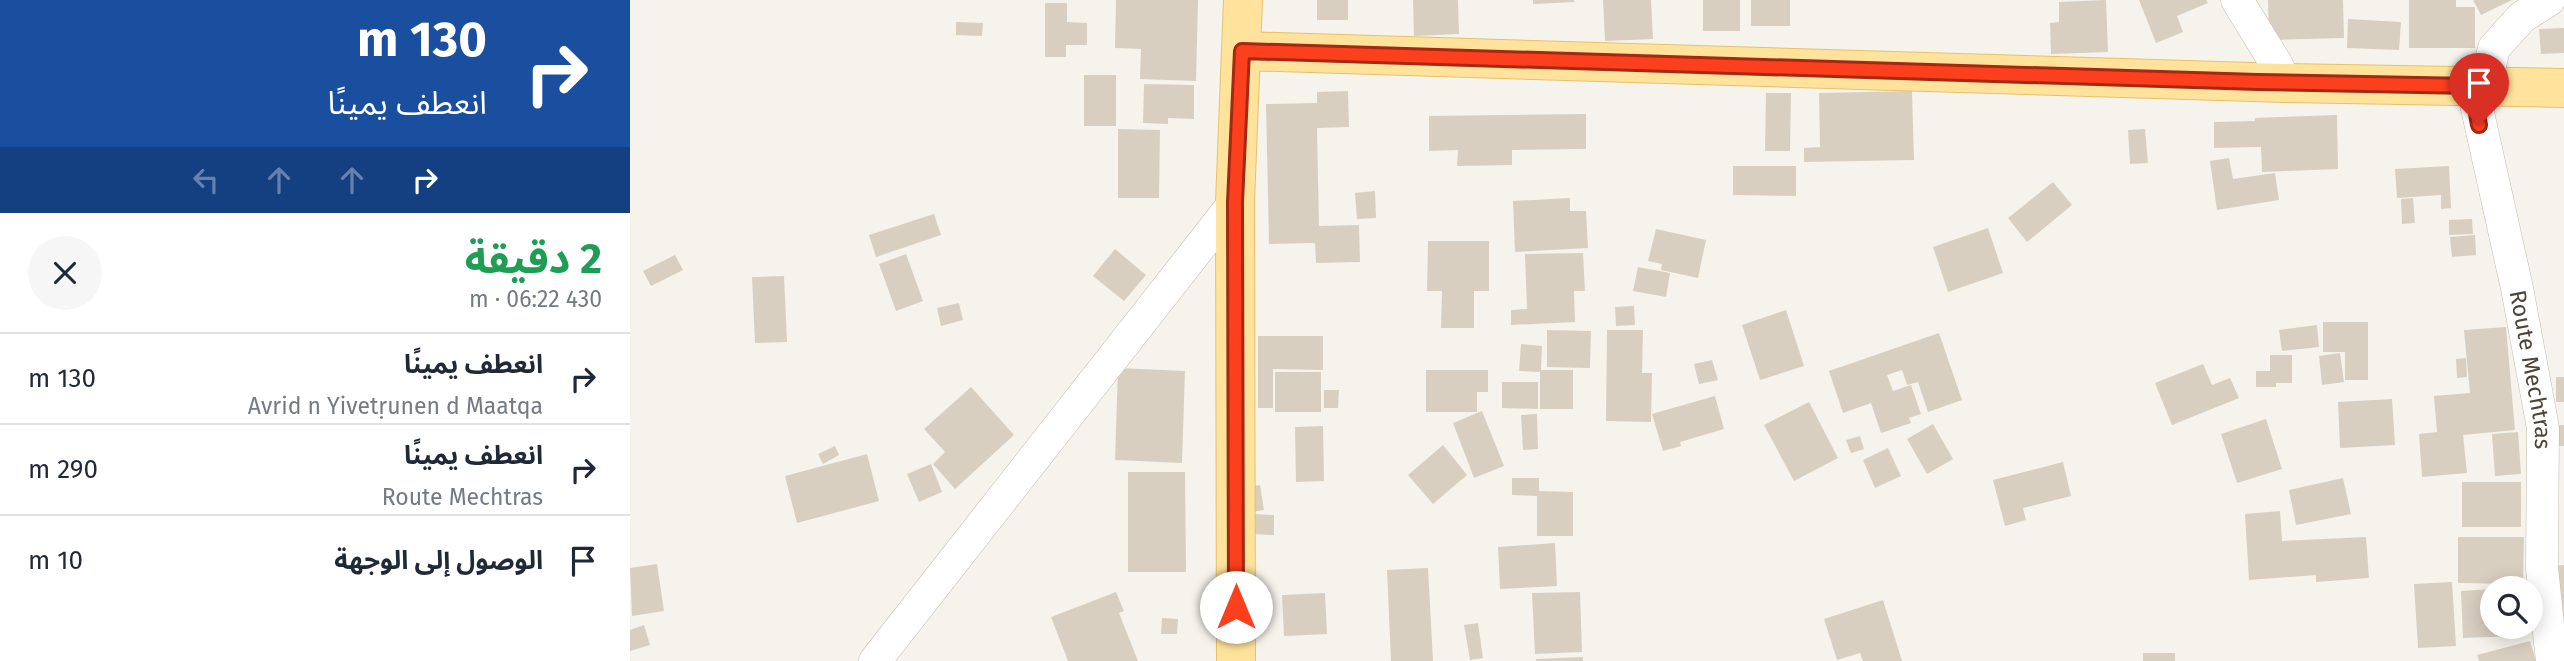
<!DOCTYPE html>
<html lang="ar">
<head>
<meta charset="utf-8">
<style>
	:root { --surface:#fff; --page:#f6f6f7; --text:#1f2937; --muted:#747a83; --line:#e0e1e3 }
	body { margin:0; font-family:"Fira Sans","Noto Sans Arabic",sans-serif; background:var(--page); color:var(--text); direction:rtl; height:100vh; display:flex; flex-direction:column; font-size:26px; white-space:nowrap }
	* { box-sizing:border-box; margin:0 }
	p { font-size:23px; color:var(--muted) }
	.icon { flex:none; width:38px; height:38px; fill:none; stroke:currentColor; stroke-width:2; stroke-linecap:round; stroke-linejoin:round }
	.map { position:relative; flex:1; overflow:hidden; direction:ltr }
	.panel { display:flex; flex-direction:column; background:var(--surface); width:630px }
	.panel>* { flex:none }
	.hud { background:#1a4fa0; color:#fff; overflow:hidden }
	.controls { position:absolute; left:1850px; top:576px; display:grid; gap:14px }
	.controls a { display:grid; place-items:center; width:63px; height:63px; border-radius:50%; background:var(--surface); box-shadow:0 4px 18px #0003; font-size:35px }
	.pin { position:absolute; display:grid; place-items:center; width:60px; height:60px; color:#fff; margin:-72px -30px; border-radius:50% 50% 50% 0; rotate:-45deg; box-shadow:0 0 7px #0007 }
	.pin .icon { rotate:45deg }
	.me { position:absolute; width:77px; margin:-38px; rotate:0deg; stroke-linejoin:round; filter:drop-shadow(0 0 5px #0008) }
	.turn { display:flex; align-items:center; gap:24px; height:147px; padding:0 28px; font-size:32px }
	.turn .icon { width:91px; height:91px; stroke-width:2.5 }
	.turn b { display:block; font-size:49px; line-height:60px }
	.lanes { display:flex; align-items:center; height:66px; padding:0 28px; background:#0003; justify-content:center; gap:35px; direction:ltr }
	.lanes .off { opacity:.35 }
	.round { display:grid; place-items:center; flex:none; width:74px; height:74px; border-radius:37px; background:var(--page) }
	.summary { display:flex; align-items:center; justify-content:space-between; height:119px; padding:0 28px }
	h1 { font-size:42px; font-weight:700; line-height:52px; color:#1e9e55 }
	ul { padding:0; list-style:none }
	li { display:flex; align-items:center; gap:21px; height:91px; padding:0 28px; border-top:2px solid var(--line) }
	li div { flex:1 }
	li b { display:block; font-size:26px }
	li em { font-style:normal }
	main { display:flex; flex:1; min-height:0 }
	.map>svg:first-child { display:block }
</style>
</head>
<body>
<main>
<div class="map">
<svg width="1934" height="661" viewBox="0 0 1934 661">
	<rect width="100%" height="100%" fill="#f6f3ec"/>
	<path fill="#d8cfc1" d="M486 0H568L566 81 510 79 511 49 485 48Z
		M687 0H718V20H687Z
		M783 0H828L829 34 784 36Z
		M903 0H944V2L903 4Z
		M973 0H1021L1023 39 975 41Z
		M1073 0H1110V31H1073Z
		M1121 0H1160V26H1121Z
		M1476 0 1478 52 1421 54 1420 23 1429 22V2Z
		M1509 0H1576L1578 3 1547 16 1553 32 1526 43Z
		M1638 0H1713L1714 38 1639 40Z
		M1779 0H1826V7H1845V48H1779Z
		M1843 0H1882L1851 15Z
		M415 3H437V22L457 23V45H436V57H415Z
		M1718 19 1771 22 1769 50 1717 48Z
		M326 22 353 23 352 36 326 35Z
		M1934 28V53L1911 54 1909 29Z
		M454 75H486V126H454Z
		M514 84 564 85V119L538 118V124L513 123Z
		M718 91 719 127 687 128 689 226 729 225 730 262 686 263 685 243 639 244 636 104 687 103V92Z
		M1282 91 1284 160 1174 162V148L1190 147 1189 93Z
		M1136 93H1161L1160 151H1135Z
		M956 114V149L882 150V165L827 166 828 150 799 151V116Z
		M1707 115 1708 169 1632 172 1631 147 1584 148V122L1625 121V118Z
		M488 129 530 130 529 198H488Z
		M1515 129 1518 163 1500 164 1498 130Z
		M1599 158 1603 179 1645 173 1649 200 1587 210 1580 161Z
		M1103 166H1166V196L1103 195Z
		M1819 166 1821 208 1811 209V195L1767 198 1765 169Z
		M1423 182 1442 205 1397 242 1378 218Z
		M745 191 746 218 727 219 725 193Z
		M940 198V211H956L958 248 885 252 883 201Z
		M1783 198 1785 223 1772 224 1771 199Z
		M304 214 311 235 246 257 239 235Z
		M1842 219 1843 234 1819 235V220Z
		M1358 228 1373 273 1318 292 1303 247Z
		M1026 229 1076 240 1068 278 1031 270 1032 264 1018 261Z
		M1845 235 1846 255 1822 257 1820 237Z
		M798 241H859V291H844V328H811L812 291H797Z
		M485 249 516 275 494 301 463 276Z
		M953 253 955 291H944L945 322 881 325V310L897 309 895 254Z
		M276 254 293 301 266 311 249 264Z
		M45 255 53 270 21 286 13 271Z
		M1008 267 1040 273 1036 297 1003 291Z
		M154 276 157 342 125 343 122 277Z
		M329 303 333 320 311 326 307 308Z
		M1004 306 1005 325 986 326 985 307Z
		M1156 310 1174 366 1130 380 1112 325Z
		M1693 322H1738V380H1715V352H1693Z
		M1687 325 1689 347 1652 351 1649 330Z
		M1876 327 1885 430 1833 435 1837 473 1792 477 1789 434 1807 432 1804 396 1840 393 1834 330Z
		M917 330 961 331 960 368 917 367Z
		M977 330H1013L1012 373H1022L1021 422 976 421Z
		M1309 333 1332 400 1298 412 1288 382 1277 385 1272 370 1257 375 1263 391 1281 385 1291 414 1279 418 1281 423 1251 433 1241 403 1213 413 1199 371Z
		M628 336H693V370L643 369V408H628Z
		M891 344 912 346 911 370H943V409H910V372L889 371Z
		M1710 353 1714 382 1692 385 1689 356Z
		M1640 355H1662V383H1646V387H1626V371H1640Z
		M1836 358 1837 377 1827 378 1826 359Z
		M1082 360 1088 380 1069 384 1064 364Z
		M1573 364 1582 385 1600 378 1609 398 1542 425 1525 383Z
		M488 368 555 371 552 463 485 460Z
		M796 370H858V392H847V412H796Z
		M645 372H691V412H645Z
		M1926 377H1934V402H1926Z
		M872 382H908V409L872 408Z
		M341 387 384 435 325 489 303 464 315 452 294 429Z
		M694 390H709L708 408H694Z
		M1085 396 1094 429 1050 442 1051 446 1033 451 1022 414Z
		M1762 399 1765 445 1710 448 1708 402Z
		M1179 402 1208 458 1164 481 1134 425Z
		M852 411 874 466 844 478 823 423Z
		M907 414 908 449 893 450 891 415Z
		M1636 419 1652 469 1607 483 1591 434Z
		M1303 424 1323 459 1297 474 1277 439Z
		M1928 425H1934V446H1927Z
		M693 426 694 481 666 482 665 427Z
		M1888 432 1891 474 1865 476 1862 434Z
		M1230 436 1234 449 1221 453 1216 440Z
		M813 445 837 475 803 504 778 475Z
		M205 446 209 455 193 464 188 454Z
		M1258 448 1271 476 1245 488 1233 460Z
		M237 454 249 501 167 523 155 476Z
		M1433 462 1441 496 1393 508 1396 520 1375 526 1363 480Z
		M301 464 312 492 289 502 277 474Z
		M498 472H555L556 572H498Z
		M882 478H909V491L943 492V536H907V496L882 495Z
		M1713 478 1721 514 1666 525 1659 490Z
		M1832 482H1891V527H1832Z
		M630 485 634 510 622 512 618 487Z
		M1650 511 1652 541 1736 537 1739 578 1686 582V575L1619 580 1615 514Z
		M623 514 644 515V535L622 534Z
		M1828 537H1894L1893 584 1828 583Z
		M925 543 927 586 870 589 868 547Z
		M27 564 34 611 2 616 0 568Z
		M1934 565V625H1932L1925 566Z
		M798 568 803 661H761L757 570Z
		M1822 582 1826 646 1788 648 1784 584Z
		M1862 589V626H1888V636L1833 638 1831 591Z
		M486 592 494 611 489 613 508 661H438L421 617Z
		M950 592 952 652 905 654 902 593Z
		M695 593 697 634 654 636 652 595Z
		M1253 600 1272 661H1233L1230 653 1207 660 1194 619Z
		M532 618 548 619 547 634H531Z
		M848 623 853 658 840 660 834 625Z
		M14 625 20 645 0 651V630Z
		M1900 641 1906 661H1849L1847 655Z
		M1513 653H1545V661H1513Z
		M953 657V661H906V659Z"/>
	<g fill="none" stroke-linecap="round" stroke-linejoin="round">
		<g stroke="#c2bbae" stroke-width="33">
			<g id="minor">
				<path d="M1607 0 1647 65 1655 83"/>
				<path id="s1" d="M1842 86 1887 288 1913 428 1912 568 1922 661"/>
				<path d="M1855 87 1864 48 1892 17 1919 0"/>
				<path d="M245 661 605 202"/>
			</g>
		</g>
		<g stroke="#e6c16a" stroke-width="40">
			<path id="major" d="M612 51 1655 83 1934 88
				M606 661 605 202 613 0"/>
		</g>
		<use href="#minor" stroke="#fff" stroke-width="32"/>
		<use href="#major" stroke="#ffe39c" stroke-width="38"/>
	</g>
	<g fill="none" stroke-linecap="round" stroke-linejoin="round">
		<g stroke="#a42913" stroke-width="18">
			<path id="route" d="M606 607 605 202 612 51 1628 82 1842 86 1849 125"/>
		</g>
		<use href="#route" stroke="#fc3f1d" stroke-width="12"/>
	</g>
	<g text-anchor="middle" stroke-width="7" stroke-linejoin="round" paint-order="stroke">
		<g font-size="23" fill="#4b4439" stroke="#fff">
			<text dy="8" stroke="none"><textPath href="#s1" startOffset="290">Route Mechtras</textPath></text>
		</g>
	</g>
</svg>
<div class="controls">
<a><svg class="icon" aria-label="search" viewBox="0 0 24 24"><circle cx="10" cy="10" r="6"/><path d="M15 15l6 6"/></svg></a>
</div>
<div class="pin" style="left:1849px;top:125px;background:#d93025"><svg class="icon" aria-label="arrive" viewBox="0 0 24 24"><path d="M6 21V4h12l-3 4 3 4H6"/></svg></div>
<svg class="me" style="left:606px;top:607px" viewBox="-20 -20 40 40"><circle r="19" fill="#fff"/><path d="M0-13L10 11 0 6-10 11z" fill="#fc3f1d"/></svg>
</div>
<section class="panel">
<div class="hud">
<div class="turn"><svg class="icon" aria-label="right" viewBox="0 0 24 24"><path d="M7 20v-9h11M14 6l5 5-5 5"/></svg><div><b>130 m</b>انعطف يمينًا</div></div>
<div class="lanes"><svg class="icon off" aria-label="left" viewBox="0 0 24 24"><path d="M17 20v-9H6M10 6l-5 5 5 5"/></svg><svg class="icon off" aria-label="ahead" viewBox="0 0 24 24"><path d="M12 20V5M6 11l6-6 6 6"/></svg><svg class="icon off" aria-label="ahead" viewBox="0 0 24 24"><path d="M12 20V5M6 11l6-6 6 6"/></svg><svg class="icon" aria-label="right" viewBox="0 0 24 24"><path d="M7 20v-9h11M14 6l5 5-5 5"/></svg></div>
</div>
<div class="summary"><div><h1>2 دقيقة</h1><p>430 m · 06:22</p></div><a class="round"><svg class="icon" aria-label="close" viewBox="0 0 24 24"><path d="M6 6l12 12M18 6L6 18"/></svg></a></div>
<ul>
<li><svg class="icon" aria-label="right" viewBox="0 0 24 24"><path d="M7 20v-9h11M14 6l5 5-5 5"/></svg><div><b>انعطف يمينًا</b><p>Avrid n Yivetṛunen d Maatqa</p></div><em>130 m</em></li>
<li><svg class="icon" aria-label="right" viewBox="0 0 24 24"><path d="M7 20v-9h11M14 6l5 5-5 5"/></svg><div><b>انعطف يمينًا</b><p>Route Mechtras</p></div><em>290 m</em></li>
<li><svg class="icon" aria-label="arrive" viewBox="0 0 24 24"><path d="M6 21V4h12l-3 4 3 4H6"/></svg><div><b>الوصول إلى الوجهة</b></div><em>10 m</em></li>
</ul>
</section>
</main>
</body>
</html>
